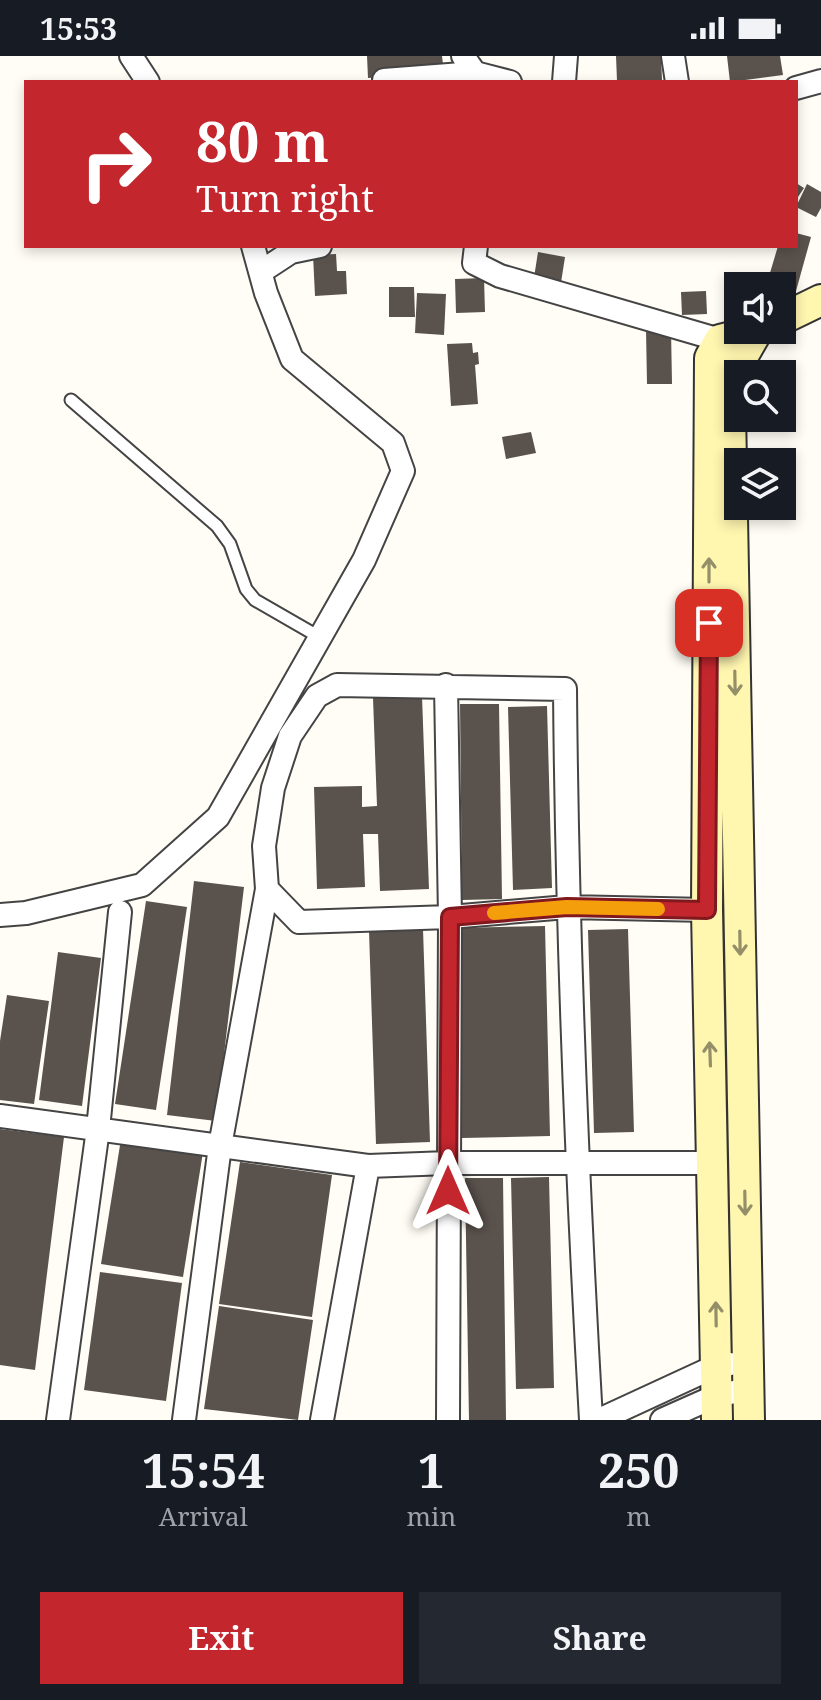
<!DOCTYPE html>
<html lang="en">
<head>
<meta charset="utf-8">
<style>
	:root { --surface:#171b24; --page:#242831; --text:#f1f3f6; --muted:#9ea1a6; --accent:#c4262e }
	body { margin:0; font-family:"Noto Serif",serif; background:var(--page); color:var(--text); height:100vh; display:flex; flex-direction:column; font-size:30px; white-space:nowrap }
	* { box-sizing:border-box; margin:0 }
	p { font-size:26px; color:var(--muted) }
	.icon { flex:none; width:44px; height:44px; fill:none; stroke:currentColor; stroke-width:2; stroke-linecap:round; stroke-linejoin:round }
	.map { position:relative; height:1364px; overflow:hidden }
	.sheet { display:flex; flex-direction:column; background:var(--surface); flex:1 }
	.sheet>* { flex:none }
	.top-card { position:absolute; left:24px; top:24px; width:774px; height:168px; border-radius:0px; box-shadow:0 4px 12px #0003; background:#c4262e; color:#fff; overflow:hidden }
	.fabs { position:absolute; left:724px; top:216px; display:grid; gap:16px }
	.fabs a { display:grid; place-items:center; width:72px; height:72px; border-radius:0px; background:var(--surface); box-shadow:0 4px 12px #0003; font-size:40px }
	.pin { position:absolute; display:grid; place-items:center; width:68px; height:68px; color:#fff; margin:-34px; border-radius:16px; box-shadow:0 4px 12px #0006 }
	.me { position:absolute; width:88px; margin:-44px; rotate:0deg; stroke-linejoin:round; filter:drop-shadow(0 0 6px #0008) }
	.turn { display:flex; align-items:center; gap:28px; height:168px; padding:0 40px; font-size:36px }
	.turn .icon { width:104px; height:104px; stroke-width:2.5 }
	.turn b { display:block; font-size:56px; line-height:68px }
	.eta { display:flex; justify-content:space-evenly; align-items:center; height:136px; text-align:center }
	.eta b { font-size:48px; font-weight:700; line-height:56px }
	.button { display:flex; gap:16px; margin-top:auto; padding:16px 40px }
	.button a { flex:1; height:92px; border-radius:0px; background:var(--accent); color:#fff; font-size:32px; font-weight:700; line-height:92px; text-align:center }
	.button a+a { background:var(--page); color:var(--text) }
	.status { display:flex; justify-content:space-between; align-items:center; height:56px; padding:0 40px; background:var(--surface); direction:ltr }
	.status svg { height:22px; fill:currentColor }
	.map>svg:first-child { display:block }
</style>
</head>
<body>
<div class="status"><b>15:53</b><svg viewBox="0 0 49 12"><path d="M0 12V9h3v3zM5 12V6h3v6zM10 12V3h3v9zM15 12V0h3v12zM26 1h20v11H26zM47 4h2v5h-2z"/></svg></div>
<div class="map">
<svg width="821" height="1364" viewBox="0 0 821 1364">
	<rect width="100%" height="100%" fill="#fffdf5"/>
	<path fill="#5a524d" d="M367 0H442L444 17 368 22Z
		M616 0H661L662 24 617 25Z
		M727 0H780L783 19 730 26Z
		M796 127 804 132 796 144Z
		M807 128 821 136V152L816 161 796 151Z
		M796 177 811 181 796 235 767 227 778 190H796Z
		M538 196 565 201 560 233 533 228Z
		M336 198 337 215H346L347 238 315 240 313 199Z
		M484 222 485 256 456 257 455 223Z
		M389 231H414L415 261H389Z
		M706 235 707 258 682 259 681 236Z
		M417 237 446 238 444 279 415 277Z
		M646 273H671L672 328H647Z
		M472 287 473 297 478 296 479 308 475 309 478 348 451 350 447 288Z
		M531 376 536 397 506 403 502 381Z
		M422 640 429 833 380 835 378 778H363L365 831 317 833 314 731 362 730V751L377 750 373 642Z
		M460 648H499L502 843 462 844Z
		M547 650 552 832 513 834 508 651Z
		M194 825 244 831 216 1065 167 1059Z
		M146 845 187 851 156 1054 115 1048Z
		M545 870 550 1080 462 1082 458 872Z
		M423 873 430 1086 376 1088 369 875Z
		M628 873 634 1076 594 1077 588 874Z
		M58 896 101 902 82 1050 39 1044Z
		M7 939 49 945 34 1048 0 1044V985Z
		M0 1073 64 1081 35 1314 0 1309Z
		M121 1083 203 1096 183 1221 101 1208Z
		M240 1106 332 1119 312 1261 219 1248Z
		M549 1121 554 1332 516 1333 511 1122Z
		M465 1122H503L506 1364H469Z
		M100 1216 182 1227 166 1345 84 1334Z
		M219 1250 313 1264 298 1364 204 1353Z"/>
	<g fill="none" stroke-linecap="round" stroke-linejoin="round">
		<g stroke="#444" stroke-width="15">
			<path id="lane" d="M71 344 217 470 230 488 246 533 255 544 321 582"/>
		</g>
		<g stroke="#444" stroke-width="26">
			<path id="street" d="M131 0 148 26
				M463 0 475 17 510 26
				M673 0 677 26
				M384 26V24L475 17
				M564 26 566 0
				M796 32 821 25
				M476 190 474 207 500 220 720 284
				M262 215 291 196 320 190
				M446 629 450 861 448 1364
				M267 833 299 866 450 861 567 851 707 854
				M0 859 26 857 142 829 218 761 364 504 403 415 393 387 292 303 266 237 253 190
				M0 1060 368 1110 448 1107H713
				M58 1364 98 1073 120 856
				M184 1364 220 1090 267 833 264 790 273 732 290 680 317 640 337 629 565 633C567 877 577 1120 591 1364
				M322 1364 368 1110
				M599 1364 716 1310 730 1308
				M662 1364 716 1340 748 1333"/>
		</g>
		<g stroke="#333" stroke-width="34">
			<path id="secondary" d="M782 263 821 244
				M717 1364 707 854 710 302 720 284 759 274
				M749 1364 730 355 737 310 757 275"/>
		</g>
		<use href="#lane" stroke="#fff" stroke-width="11"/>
		<use href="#street" stroke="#fff" stroke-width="22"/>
		<use href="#secondary" stroke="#fff6b0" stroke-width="30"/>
	</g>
	<defs><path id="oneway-shaft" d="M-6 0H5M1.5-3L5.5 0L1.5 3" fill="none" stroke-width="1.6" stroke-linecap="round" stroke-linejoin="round" transform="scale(2)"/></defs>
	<g stroke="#948f68">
		<use href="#oneway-shaft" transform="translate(709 514) rotate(-90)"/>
		<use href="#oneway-shaft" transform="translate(735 627) rotate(89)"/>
		<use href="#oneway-shaft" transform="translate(740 887) rotate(89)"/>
		<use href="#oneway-shaft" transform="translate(710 998) rotate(-92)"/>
		<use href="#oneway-shaft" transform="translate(745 1147) rotate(89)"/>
		<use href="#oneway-shaft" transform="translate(716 1258) rotate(-91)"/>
	</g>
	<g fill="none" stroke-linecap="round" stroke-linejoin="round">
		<g stroke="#7f191e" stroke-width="20">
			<path id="route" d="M448 1135 450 861 567 851 707 854 709 567"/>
		</g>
		<use href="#route" stroke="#c4262e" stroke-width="14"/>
		<path stroke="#f59e0b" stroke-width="14" d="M494 857 567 851 658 853"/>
	</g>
</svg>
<div class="fabs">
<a><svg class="icon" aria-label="sound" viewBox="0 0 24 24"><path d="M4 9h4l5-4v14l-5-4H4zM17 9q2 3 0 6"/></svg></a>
<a><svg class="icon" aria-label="search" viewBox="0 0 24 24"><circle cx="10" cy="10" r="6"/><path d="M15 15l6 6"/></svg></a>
<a><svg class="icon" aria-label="layers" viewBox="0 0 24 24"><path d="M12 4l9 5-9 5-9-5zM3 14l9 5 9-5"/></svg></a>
</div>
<div class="pin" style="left:709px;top:567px;background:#d93025"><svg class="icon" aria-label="arrive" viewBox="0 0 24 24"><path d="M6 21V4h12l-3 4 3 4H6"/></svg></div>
<svg class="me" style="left:448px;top:1135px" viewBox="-20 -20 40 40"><path d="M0-17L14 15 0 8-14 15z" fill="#c4262e" stroke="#fff" stroke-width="4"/></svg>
<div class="top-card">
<div class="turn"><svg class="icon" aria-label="right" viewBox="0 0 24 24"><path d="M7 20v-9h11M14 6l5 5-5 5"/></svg><div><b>80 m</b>Turn right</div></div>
</div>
</div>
<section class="sheet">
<div class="eta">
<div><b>15:54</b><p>Arrival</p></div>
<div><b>1</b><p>min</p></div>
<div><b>250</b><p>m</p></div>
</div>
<div class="button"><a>Exit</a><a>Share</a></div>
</section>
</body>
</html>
